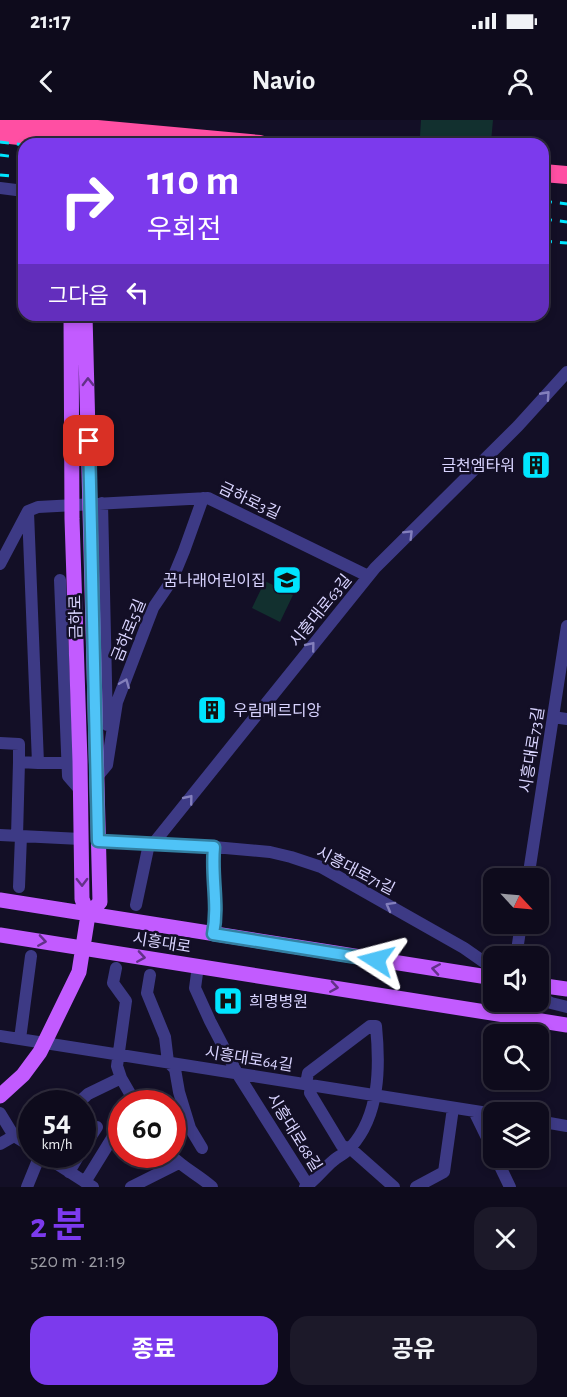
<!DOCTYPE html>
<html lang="ko">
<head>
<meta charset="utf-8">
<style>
	:root { --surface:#0e0b1c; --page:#1c1929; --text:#f1f3f6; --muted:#9b9ba3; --line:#2e2b3b; --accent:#7c3aed }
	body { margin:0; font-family:"Alegreya Sans","Noto Sans KR",sans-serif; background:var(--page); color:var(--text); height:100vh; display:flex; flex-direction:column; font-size:22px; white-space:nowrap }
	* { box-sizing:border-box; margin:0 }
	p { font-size:20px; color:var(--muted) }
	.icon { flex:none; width:33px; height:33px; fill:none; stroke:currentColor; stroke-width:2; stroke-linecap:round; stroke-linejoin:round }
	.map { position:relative; height:1067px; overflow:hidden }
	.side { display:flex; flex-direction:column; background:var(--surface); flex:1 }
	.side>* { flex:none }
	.hud { position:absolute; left:18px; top:18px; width:531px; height:183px; border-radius:18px; box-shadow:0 3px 9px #0003,0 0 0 2px var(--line); background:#7c3aed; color:#fff; overflow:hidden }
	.needle { width:39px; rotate:116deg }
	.tools { position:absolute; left:483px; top:748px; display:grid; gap:12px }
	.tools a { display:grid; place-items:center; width:66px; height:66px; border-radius:12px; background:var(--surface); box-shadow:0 3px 9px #0003,0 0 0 2px var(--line); font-size:30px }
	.speed { position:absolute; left:18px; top:970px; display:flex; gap:12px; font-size:30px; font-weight:700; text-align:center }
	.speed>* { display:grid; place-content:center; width:78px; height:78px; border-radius:50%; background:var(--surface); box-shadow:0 3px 9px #0003,0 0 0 2px var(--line); line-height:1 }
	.speed small { font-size:15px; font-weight:400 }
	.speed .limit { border:9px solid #d22; background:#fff; color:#111 }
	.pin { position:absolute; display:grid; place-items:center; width:51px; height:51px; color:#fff; margin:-26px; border-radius:12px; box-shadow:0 3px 9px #0006 }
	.me { position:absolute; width:66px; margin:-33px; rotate:279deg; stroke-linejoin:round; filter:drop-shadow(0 0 4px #0008) }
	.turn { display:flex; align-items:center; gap:21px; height:126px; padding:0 30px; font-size:27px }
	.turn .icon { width:78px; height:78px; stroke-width:2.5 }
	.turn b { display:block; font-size:42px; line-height:51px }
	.then { display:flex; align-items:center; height:57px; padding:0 30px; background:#0003; gap:12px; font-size:22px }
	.round { display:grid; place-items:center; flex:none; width:63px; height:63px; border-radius:18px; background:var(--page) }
	.head { display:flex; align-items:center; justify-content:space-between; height:102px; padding:0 30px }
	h1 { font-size:36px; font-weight:700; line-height:45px; color:var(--accent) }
	.cta { display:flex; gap:12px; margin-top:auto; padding:12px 30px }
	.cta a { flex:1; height:69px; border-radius:18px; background:var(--accent); color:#fff; font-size:24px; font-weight:700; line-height:69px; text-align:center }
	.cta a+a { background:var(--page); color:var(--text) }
	.status { display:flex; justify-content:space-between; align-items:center; height:42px; padding:0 30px; background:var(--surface); direction:ltr }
	.status svg { height:16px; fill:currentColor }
	header { display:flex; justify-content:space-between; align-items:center; height:78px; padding:0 30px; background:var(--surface); font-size:27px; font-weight:700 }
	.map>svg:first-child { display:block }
</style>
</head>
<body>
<div class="status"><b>21:17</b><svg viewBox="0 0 49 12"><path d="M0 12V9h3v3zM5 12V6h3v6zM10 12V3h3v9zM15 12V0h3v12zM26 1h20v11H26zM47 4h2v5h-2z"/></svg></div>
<header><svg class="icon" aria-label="back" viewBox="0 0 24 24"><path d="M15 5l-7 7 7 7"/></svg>Navio<svg class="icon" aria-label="person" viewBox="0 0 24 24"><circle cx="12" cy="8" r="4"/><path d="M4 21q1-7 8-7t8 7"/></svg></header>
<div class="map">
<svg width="567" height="1067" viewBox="0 0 567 1067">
	<rect width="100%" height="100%" fill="#130f26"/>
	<path fill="#12302f" d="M421 0H493L491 22 420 16Z
		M265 461 293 475 280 502 252 488Z"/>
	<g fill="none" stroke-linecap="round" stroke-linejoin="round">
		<path stroke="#3d3a85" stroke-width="12" d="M0 68 24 71
			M102 383 107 605
			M0 444 28 391 38 387 208 378 368 456
			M60 460 68 656 81 671
			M553 597 567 599
			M0 623 19 624V642
			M38 643H67
			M97 657 107 645 117 582 153 488 172 460 184 431 203 378
			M0 715 81 719
			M17 716 19 642 38 643 28 392
			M98 721 214 727 270 732 291 737 321 747 464 828 494 849
			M153 724 375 448 518 306 567 252
			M528 759 567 506
			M19 767 21 716
			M136 785 149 724
			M213 814C219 785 211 757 214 727
			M516 837 521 804
			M198 846 195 868 210 901 237 953 309 1067
			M116 848 113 863 126 881 117 946 121 958 136 984
			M150 855 147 873 165 917 168 942 175 949 179 972 190 1008 202 1028
			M538 876 551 883 567 887
			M507 895 509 882
			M0 916 494 994
			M20 919 31 836
			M311 965 310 973 342 1026 351 1029 394 1067
			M77 984 88 974 121 958
			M474 991 494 1032
			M0 993 14 1016 32 1027
			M538 1001 567 1006
			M0 1024 14 1016
			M82 1030 97 1007
			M43 1035 93 1067
			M171 1035C183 1048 199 1055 212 1067
			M496 1038 510 1067
			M69 1052 79 1035
			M85 1062 122 1002
			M27 1067 40 1035
			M131 1067 179 1043
			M305 1067C316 1060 323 1049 333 1041 338 1036 347 1033 351 1027 380 995 380 946 376 906H370L308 953 306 964
			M416 1067 444 1052 453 988"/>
		<path stroke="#c25bff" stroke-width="15" d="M85 195 100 782 88 795
			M0 780 494 858
			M0 815 567 905
			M538 865 567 869
			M0 976 23 955 40 932 79 852 88 795 82 779 80 641 72 399 71 195"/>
		<path stroke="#ff4fa3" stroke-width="18" d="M0 0 260 24
			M0 14 92 24
			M543 53 567 55"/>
		<path stroke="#00e5ff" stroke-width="3" stroke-dasharray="9 8" stroke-linecap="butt" d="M0 22 24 25
			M0 35 24 38
			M0 55 24 57
			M543 81 567 84
			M543 99 567 102
			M543 121 567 123"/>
	</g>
	<defs><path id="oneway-chevron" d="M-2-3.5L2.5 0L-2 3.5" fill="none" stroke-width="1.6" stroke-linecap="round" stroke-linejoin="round" transform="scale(1.5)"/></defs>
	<g stroke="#623188">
		<use href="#oneway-chevron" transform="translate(88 262) rotate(-91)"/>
		<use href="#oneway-chevron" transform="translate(82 762) rotate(89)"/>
		<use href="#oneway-chevron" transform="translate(42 821) rotate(9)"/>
		<use href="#oneway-chevron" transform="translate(141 837) rotate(9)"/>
		<use href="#oneway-chevron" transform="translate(436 849) rotate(-171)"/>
		<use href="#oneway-chevron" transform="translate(334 867) rotate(9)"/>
	</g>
	<g stroke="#837fbc">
		<use href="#oneway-chevron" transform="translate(546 275) rotate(-48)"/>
		<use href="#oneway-chevron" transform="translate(409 414) rotate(-45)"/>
		<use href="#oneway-chevron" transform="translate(311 526) rotate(-51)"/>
		<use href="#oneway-chevron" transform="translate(125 563) rotate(-68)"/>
		<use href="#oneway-chevron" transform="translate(189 679) rotate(-51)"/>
		<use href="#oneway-chevron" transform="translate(390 786) rotate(-151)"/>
	</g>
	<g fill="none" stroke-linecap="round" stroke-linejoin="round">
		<g stroke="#337fa1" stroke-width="15">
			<path id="route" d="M89 321 98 721 214 727C211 757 219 785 213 814L376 840"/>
		</g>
		<use href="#route" stroke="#4fc3f7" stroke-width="10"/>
	</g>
	<defs>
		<g id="building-square" transform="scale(1.5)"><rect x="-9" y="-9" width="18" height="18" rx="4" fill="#00e5ff" stroke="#130f26"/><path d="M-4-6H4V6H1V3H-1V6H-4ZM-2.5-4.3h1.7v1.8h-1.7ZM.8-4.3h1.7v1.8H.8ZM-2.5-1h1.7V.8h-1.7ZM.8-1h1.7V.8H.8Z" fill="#111"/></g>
		<g id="school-square" transform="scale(1.5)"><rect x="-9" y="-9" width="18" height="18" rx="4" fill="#00e5ff" stroke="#130f26"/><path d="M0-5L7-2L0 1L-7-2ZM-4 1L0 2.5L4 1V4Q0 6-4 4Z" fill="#111"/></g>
		<g id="hospital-square" transform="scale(1.5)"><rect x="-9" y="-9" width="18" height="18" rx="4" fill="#00e5ff" stroke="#130f26"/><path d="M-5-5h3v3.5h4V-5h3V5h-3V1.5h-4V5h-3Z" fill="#111"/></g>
	</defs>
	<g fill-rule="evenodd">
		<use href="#building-square" x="536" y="345"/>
		<use href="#school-square" x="287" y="460"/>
		<use href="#building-square" x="212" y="590"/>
		<use href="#hospital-square" x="228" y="881"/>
	</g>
	<g text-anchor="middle" stroke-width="5" stroke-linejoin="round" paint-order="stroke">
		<g font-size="16" fill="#d9d4ff" stroke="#130f26" text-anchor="end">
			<text x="515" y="351">금천엠타워</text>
			<text x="266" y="466">꿈나래어린이집</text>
			<text x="233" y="596" text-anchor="start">우림메르디앙</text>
			<text x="249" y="887" text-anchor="start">희명병원</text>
		</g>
		<g font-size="16" fill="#d9d4ff" stroke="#130f26">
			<text transform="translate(250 380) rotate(25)" y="6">금하로3길</text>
			<text transform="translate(320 490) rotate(-51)" y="6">시흥대로63길</text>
			<text transform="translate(75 497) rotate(-91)" y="6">금하로</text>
			<text transform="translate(128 510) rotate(-68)" y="6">금하로5길</text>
			<text transform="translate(531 630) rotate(-81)" y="6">시흥대로73길</text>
			<text transform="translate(356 750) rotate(27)" y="6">시흥대로71길</text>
			<text transform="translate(162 822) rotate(9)" y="6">시흥대로</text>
			<text transform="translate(249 938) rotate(9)" y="6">시흥대로64길</text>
			<text transform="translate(295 1012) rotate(58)" y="6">시흥대로68길</text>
		</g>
	</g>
</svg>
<div class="tools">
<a><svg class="needle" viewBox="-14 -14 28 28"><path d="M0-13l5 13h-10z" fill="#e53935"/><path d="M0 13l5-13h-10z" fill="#9b9ba3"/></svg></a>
<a><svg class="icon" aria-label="sound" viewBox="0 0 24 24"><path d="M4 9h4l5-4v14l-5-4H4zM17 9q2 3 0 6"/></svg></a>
<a><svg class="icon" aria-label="search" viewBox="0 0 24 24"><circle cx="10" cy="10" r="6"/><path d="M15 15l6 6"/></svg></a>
<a><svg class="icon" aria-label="layers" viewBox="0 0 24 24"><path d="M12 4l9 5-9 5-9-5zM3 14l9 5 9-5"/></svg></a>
</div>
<div class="speed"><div>54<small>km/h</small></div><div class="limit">60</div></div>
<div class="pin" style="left:89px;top:321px;background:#d93025"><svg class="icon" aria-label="arrive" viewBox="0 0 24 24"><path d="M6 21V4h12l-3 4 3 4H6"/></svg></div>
<svg class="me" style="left:376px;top:840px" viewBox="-20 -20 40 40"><path d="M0-17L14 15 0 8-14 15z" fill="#4fc3f7" stroke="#fff" stroke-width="4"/></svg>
<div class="hud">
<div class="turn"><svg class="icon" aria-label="right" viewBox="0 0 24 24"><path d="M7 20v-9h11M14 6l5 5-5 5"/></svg><div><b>110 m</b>우회전</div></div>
<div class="then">그다음<svg class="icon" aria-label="left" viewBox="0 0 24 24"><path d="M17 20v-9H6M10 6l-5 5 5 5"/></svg></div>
</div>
</div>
<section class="side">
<div class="head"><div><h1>2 분</h1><p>520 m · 21:19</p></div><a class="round"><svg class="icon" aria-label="close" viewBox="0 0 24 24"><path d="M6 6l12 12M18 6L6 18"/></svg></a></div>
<div class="cta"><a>종료</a><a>공유</a></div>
</section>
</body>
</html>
